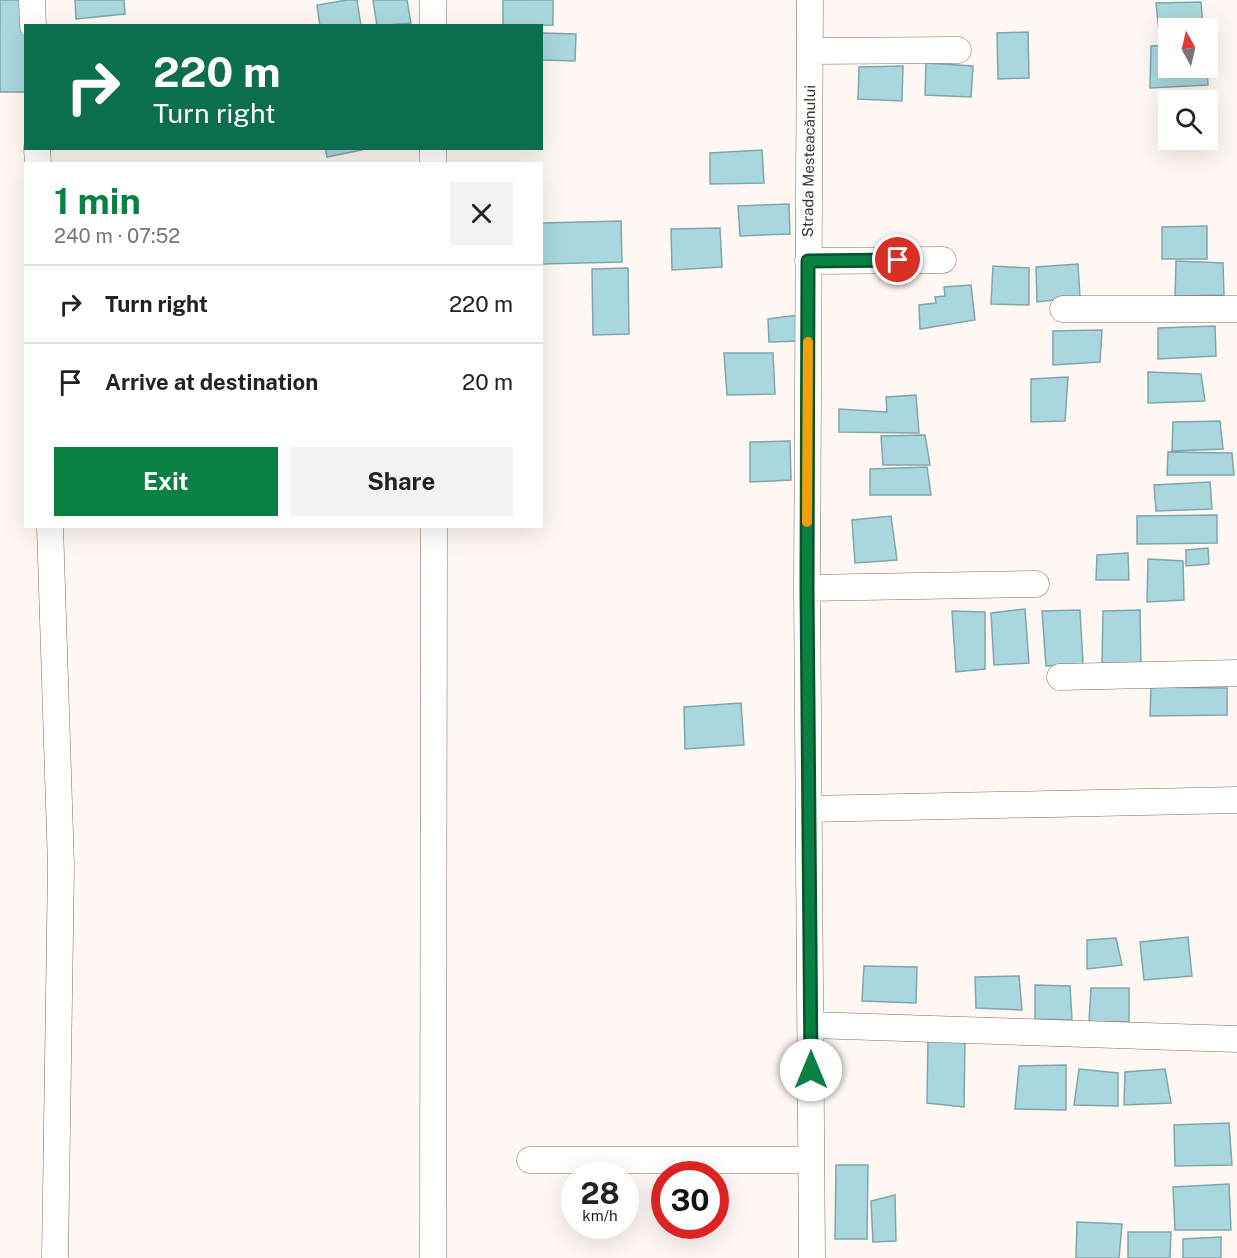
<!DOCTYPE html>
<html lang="en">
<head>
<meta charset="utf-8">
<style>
	:root { --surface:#fff; --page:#f2f2f2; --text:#222; --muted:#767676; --line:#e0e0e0; --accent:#0b8043 }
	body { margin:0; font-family:"Public Sans",sans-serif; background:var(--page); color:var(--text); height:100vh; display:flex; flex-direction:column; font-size:22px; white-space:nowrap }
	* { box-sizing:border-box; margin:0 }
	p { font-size:20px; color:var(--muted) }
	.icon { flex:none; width:33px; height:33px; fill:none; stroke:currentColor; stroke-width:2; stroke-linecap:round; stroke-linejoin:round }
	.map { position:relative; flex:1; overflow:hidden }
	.drawer { position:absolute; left:24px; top:162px; width:519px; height:366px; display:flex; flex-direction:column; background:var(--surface); border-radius:0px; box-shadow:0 6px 24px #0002 }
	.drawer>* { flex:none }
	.top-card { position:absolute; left:24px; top:24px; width:519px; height:126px; border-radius:0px; box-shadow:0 6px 24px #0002; background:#0b6e4f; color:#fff; overflow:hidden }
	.needle { width:39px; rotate:352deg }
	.fabs { position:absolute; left:1158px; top:18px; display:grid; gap:12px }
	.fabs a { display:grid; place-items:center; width:60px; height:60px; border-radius:0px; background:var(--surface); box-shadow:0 6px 24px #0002; font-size:30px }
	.speed { position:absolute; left:561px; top:1161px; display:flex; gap:12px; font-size:30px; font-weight:700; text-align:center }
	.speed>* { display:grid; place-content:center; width:78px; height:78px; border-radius:50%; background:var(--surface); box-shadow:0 6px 24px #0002; line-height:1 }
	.speed small { font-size:15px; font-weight:400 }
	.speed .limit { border:9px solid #d22; background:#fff; color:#111 }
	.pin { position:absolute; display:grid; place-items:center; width:51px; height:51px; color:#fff; margin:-26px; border:3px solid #fff; border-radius:50%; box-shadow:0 2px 6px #0007 }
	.me { position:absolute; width:66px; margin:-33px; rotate:0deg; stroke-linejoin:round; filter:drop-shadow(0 0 4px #0008) }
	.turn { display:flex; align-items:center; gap:21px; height:126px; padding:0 30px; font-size:27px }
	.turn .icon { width:78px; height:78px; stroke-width:2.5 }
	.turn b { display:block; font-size:42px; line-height:51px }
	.round { display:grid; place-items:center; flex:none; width:63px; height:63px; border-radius:0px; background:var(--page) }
	.head { display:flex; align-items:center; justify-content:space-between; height:102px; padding:0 30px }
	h1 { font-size:36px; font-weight:700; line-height:45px; color:var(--accent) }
	.cta { display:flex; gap:12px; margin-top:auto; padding:12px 30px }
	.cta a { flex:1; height:69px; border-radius:0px; background:var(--accent); color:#fff; font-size:24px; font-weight:700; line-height:69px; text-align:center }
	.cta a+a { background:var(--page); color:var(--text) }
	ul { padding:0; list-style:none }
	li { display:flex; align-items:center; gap:18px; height:78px; padding:0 30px; border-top:2px solid var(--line) }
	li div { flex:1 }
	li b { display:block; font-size:22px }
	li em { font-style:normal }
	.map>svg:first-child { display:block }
</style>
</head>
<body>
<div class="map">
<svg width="1237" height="1258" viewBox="0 0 1237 1258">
	<rect width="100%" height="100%" fill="#fef7f4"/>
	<path fill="#a8d8dd" stroke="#80a5aa" stroke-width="1.5" d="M0 0H25L26 92H0Z
		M75 0H124L125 14 76 19Z
		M347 0H357L361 26H320L317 5Z
		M373 0H407L411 23 377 26Z
		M503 0H553V25L503 26Z
		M1201 2 1203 28H1168V32H1159L1156 3Z
		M1028 32 1029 78 998 79 997 33Z
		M542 33 576 34 575 61 542 60Z
		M1168 45V68H1207L1208 85 1150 88 1151 46Z
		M926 63 973 66 971 97 925 95Z
		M903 66 902 101 858 99 859 67Z
		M325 148H362V150L327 157Z
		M762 150 764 183 710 184V153Z
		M789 204 790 234 740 236 738 206Z
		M621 221 622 262 542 264V223Z
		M1207 226V259H1162V227Z
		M720 228 722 267 672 270 671 229Z
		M1176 261 1223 263 1224 295 1175 296Z
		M1078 264 1080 297 1037 302 1036 267Z
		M993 266 1029 268V305L991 304Z
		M628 268 629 334 593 335 592 269Z
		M971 285 975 320 920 329 919 305 936 303 935 297 945 296 944 287Z
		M798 315 802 341 769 342 768 319Z
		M1215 326 1216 356 1158 359V328Z
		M1102 330 1100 362 1053 365V331Z
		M724 353H773L775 394 727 395Z
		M1148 372 1201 374 1205 401 1148 403Z
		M1068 377 1065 421 1031 422V379Z
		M916 395 919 433 839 432V409L887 412 886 397Z
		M1220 421 1223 449 1172 451 1173 422Z
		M925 435 930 465H883L881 436Z
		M790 441 791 480 750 482V442Z
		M1168 452 1232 453 1234 475H1167Z
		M927 467 931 495H870V469Z
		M1210 482 1212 509 1156 511 1154 485Z
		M1217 515V543L1137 544V516Z
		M891 516 897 560 855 563 852 520Z
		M1208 548 1209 564 1186 566V550Z
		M1128 553 1129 580H1096L1097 555Z
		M1148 559 1183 561 1184 600 1147 602Z
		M1025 609 1029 663 994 665 991 613Z
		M1080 610 1083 664 1046 666 1042 611Z
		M1140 610 1141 664 1102 665 1103 611Z
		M952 611 985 612V669L956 672Z
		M1151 687 1227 688V715L1150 716Z
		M741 703 744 745 685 749 684 707Z
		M1188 937 1192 976 1144 980 1140 942Z
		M1116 938 1122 965 1087 969V940Z
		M864 966 917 967 916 1003 862 1001Z
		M1019 976 1022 1010 976 1008 975 977Z
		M1035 985 1070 986 1072 1020 1035 1019Z
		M1091 988H1129V1022H1089Z
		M928 1037 965 1040 964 1107 927 1103Z
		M1066 1065V1110L1015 1109 1019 1066Z
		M1079 1069 1118 1073V1106L1074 1105Z
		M1165 1069 1171 1103 1124 1105 1125 1072Z
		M1229 1123 1232 1165 1175 1166 1174 1125Z
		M836 1165H868L867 1239H835Z
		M1229 1184 1231 1230H1175L1173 1187Z
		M895 1195 896 1241 873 1242 871 1201Z
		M1077 1222 1122 1224 1119 1258H1076Z
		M1128 1232H1171L1170 1258H1128Z
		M1221 1237V1258H1183V1239Z"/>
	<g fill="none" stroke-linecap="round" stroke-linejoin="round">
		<g stroke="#876b5e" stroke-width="27">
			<path id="minor" d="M32 0 33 26
				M810 0 807 588 812 1258
				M433 26V0
				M810 51 958 50
				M37 148 38 164
				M433 164V148
				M808 261 943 260
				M1063 309H1237
				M50 526 61 866 55 1258
				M807 588 1036 584
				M1060 677 1237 673
				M809 809 1237 800
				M811 1025 1237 1039
				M530 1160H811
				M433 1258 434 526"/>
		</g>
		<use href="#minor" stroke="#fff" stroke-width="26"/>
	</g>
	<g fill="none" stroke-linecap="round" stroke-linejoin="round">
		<g stroke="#07532c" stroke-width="15">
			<path id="route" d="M811 1070 807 588 808 261 898 260"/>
		</g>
		<use href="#route" stroke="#0b8043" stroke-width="10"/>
		<path stroke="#f59e0b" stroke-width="10" d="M807 522 808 342"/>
	</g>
	<g text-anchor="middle" stroke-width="4.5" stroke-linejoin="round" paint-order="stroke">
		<g font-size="15" fill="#3f322c" stroke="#fff">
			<text transform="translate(809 161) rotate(-89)" y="5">Strada Mesteacănului</text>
		</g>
	</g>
</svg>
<div class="fabs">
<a><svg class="needle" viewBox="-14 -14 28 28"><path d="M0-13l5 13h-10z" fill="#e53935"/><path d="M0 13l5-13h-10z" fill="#767676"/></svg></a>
<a><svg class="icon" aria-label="search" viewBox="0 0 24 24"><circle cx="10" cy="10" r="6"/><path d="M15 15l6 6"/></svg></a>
</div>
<div class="speed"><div>28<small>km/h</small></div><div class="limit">30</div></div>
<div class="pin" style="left:898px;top:260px;background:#d93025"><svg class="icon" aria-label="arrive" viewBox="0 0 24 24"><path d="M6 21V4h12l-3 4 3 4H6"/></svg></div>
<svg class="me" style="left:811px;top:1070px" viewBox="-20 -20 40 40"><circle r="19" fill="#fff"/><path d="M0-13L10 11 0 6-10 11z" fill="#0b8043"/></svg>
<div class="top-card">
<div class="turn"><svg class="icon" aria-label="right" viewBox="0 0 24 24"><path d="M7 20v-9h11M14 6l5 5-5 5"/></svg><div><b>220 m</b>Turn right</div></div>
</div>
<section class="drawer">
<div class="head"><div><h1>1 min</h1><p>240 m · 07:52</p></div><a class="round"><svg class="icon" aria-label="close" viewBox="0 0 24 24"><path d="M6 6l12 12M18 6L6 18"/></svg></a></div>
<ul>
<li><svg class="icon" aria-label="right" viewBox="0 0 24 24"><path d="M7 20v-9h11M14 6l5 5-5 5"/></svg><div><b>Turn right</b></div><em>220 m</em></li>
<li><svg class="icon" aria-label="arrive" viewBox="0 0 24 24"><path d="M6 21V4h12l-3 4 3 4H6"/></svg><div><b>Arrive at destination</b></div><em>20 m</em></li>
</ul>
<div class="cta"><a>Exit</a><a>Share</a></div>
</section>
</div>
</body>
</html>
